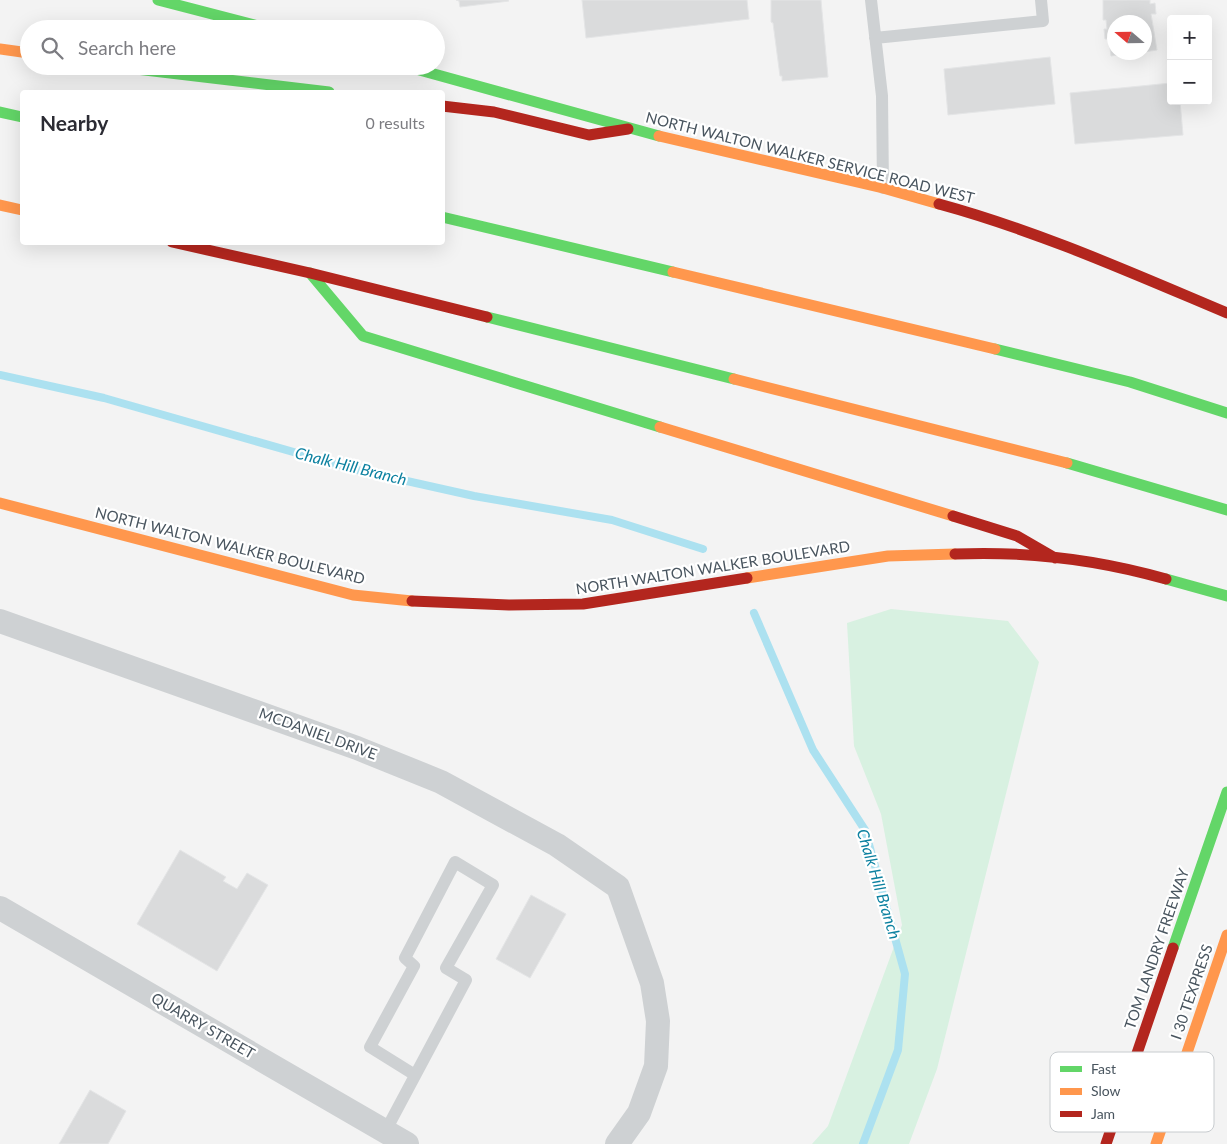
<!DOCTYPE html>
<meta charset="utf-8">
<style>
:root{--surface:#fff;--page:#f2f2f3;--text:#2b2b33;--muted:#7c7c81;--line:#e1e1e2}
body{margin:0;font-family:Lato,sans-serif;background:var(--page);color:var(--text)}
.controls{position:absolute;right:15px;top:15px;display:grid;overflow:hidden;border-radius:5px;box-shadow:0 5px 20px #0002}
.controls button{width:45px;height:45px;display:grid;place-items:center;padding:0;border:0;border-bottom:1px solid var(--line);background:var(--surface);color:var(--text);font:25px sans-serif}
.compass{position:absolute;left:1107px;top:15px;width:45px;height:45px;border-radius:50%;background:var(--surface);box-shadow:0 5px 20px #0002;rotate:290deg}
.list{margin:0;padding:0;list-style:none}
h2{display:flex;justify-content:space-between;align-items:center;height:65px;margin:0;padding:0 20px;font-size:21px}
h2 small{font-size:16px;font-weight:400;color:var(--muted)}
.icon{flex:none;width:28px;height:28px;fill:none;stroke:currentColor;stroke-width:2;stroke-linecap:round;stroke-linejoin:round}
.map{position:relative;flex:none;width:1227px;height:1144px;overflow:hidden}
.search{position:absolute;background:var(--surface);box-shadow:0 5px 20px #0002;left:20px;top:20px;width:425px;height:55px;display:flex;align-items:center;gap:12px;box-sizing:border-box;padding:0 18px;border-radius:28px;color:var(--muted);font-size:19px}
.panel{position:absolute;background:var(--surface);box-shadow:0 5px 20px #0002;left:20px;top:90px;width:425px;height:155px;border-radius:5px}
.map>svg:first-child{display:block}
</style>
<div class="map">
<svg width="1227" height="1144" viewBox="0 0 1227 1144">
<rect width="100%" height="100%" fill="#f3f3f3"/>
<!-- green -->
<path fill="#d8f1e1" d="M891,609l117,12 31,41 -102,407 -28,75h-97l16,-18 74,-201 -21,-111 -27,-68 -7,-123z"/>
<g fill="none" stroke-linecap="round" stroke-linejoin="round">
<!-- stream -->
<path stroke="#ace1f0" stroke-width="8" d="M0,375l104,23 249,71 121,27 138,24 91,29
M754,613l59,137 52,80 40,144 -7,76 -35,94"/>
</g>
<!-- building -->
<path fill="#dadbdc" stroke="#e4e5e6" d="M456,0h52l1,1 -49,6 -1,-6z
M582,0h165l2,19 -163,19z
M771,0h50l7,77 -46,4v-5h-2l-7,-53 -2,-1z
M1103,0h47v4l5,-1 1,11h-5l6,36 -13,2v-30h-30v30h24l-27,4 -2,-17h-4l-1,-10h3l-1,-9h-3z
M1050,57l5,47 -107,11 -4,-46z
M1171,83v18h9l3,34 -108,9 -5,-51z
M180,850l46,27 -3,4 14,8 10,-16 21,12 -51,86 -80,-47z
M531,895l35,19 -36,64 -34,-19z
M90,1090l36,21 -18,33h-49z"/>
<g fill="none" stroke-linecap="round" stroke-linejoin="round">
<!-- lane -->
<path stroke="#ced1d3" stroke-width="12" d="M871,0l11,96 1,92
M875,38l168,-17 -2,-21
M385,1132l81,-152 -20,-12 47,-83 -38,-23 -50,96 9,8 -44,81 45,28"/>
<!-- street -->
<path stroke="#ced1d3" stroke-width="24" d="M0,621l357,127 84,34 116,63 61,42 34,96 6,38 -2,45 -17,47 -22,31
M0,908l407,236"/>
<!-- fast -->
<path stroke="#63d668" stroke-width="11" d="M158,0l112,29
M111,66l218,26
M405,66l254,70
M0,112l22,5
M442,217l231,55
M310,273l53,63 297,91
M487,317l247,62
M995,349l135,33 97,31
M1067,463l160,47
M1166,579l61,17
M1173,948l54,-156"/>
<!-- slow -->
<path stroke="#ff974d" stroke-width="11" d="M0,49l29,4
M659,136l224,52 56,16
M0,205l22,5
M673,272l322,77
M734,379l333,84
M660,427l293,89
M0,503l353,92 59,6
M747,578l141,-22 67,-2
M1156,1144l71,-209"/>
<!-- jam -->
<path stroke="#b3261e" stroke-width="11" d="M442,106l52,6 95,23 39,-6
M939,204c99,27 193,69 288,109
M172,242l138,31 177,44
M953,516l64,20 38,22
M955,554c70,-3 144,6 211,25
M412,601l97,4 74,-1 164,-26
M1106,1144l67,-196"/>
</g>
<g text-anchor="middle" stroke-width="4.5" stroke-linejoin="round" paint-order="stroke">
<!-- street labels -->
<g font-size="15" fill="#49555f" stroke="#fff">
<text transform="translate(810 158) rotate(14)" y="5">NORTH WALTON WALKER SERVICE ROAD WEST</text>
<text transform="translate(230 546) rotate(14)" y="5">NORTH WALTON WALKER BOULEVARD</text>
<text transform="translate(713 568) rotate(-9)" y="5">NORTH WALTON WALKER BOULEVARD</text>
<text transform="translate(318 734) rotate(20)" y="5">MCDANIEL DRIVE</text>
<text transform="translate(1157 949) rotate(-71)" y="5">TOM LANDRY FREEWAY</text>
<text transform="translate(1192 992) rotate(-71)" y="5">I 30 TEXPRESS</text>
<text transform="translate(203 1026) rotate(30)" y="5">QUARRY STREET</text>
</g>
<!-- water labels -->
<g font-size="16" font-style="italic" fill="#0c81a0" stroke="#fff">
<text transform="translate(351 466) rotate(14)" y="6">Chalk Hill Branch</text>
<text transform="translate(879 884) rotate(73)" y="6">Chalk Hill Branch</text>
</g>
</g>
<!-- legend -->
<rect x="1050" y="1052" width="164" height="80" rx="8" fill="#fff" stroke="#c8cccf" stroke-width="1"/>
<rect x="1060" y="1066" width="22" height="6" fill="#63d668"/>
<rect x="1060" y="1088" width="22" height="7" fill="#ff974d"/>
<rect x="1060" y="1111" width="22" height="6" fill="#b3261e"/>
<g font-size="14" fill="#49555f">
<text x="1091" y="1074">Fast</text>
<text x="1091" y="1096">Slow</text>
<text x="1091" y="1119">Jam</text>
</g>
</svg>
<div class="controls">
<button>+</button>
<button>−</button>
</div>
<svg class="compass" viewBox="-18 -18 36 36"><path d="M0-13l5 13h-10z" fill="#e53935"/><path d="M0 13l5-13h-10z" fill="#7c7c81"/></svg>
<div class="search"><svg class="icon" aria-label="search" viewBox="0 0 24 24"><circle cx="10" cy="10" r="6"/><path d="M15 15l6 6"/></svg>Search here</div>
<section class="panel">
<h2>Nearby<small>0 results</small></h2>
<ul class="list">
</ul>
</section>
</div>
